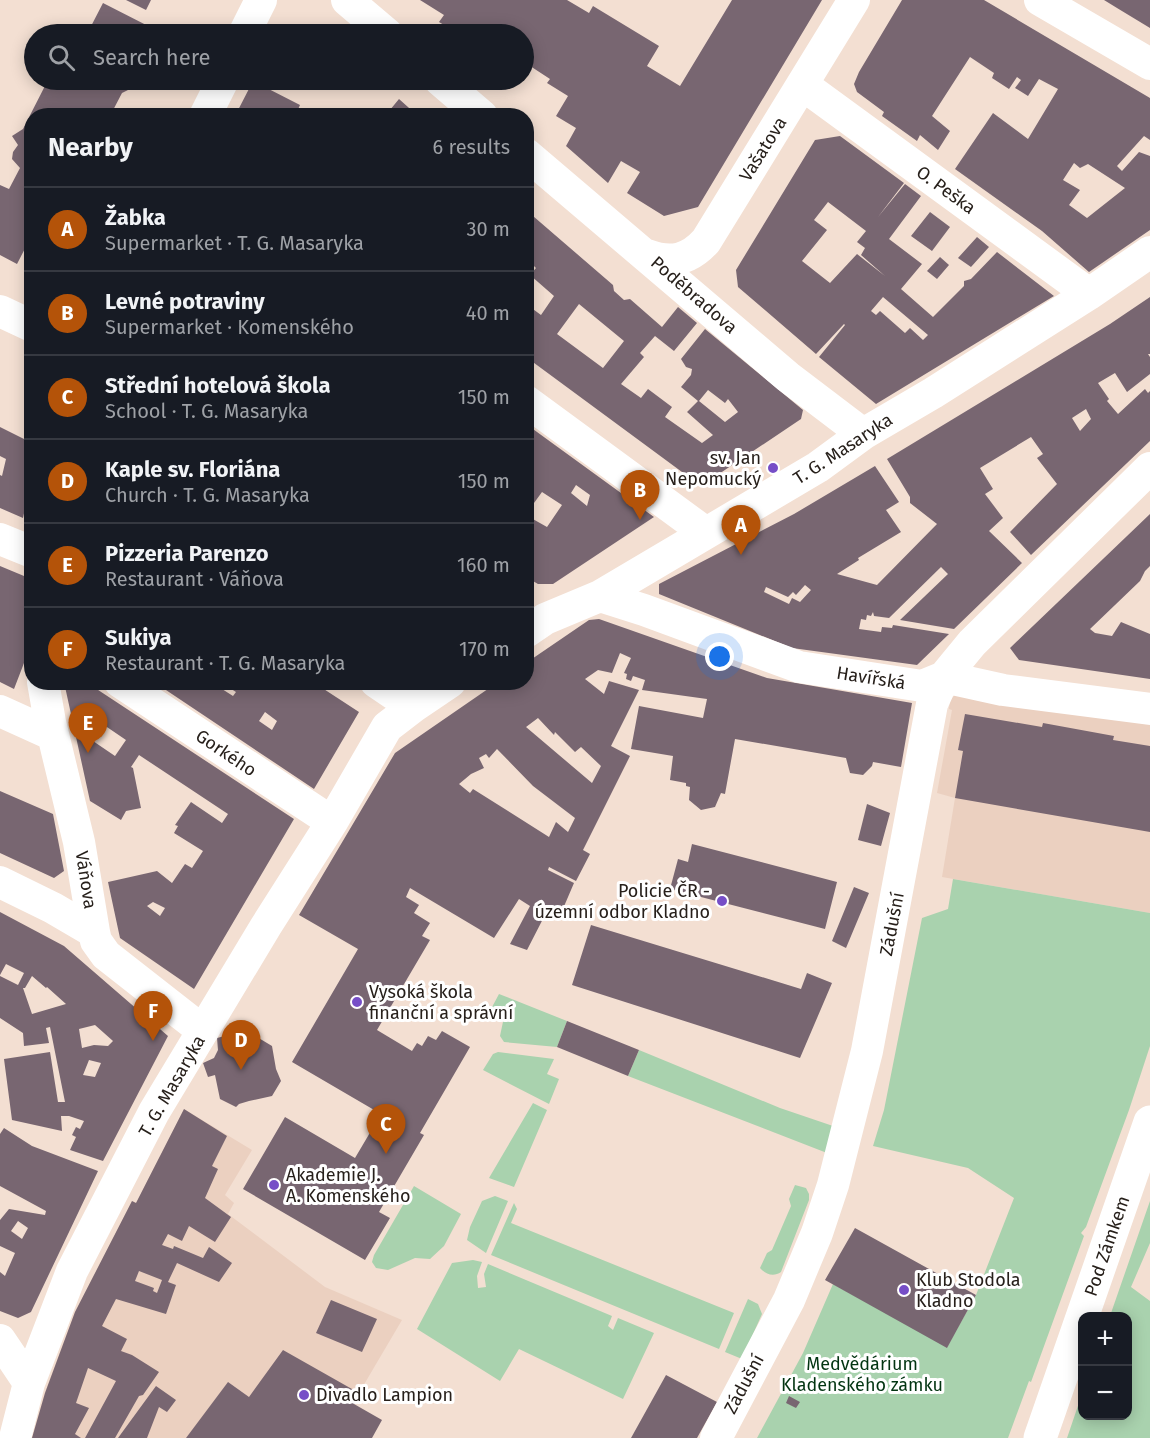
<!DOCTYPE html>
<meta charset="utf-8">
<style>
:root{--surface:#171b24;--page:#242831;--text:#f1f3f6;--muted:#9ea1a6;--line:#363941;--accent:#b45309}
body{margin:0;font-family:"Fira Sans",sans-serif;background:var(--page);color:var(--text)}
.controls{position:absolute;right:18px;bottom:18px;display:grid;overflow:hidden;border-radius:12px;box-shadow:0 3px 15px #0003}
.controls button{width:54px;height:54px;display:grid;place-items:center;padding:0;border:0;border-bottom:2px solid var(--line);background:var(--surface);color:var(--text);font:30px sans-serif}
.you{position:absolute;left:720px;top:657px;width:21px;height:21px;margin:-15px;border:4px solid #fff;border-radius:50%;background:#1a73e8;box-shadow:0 0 0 9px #1a73e833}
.badge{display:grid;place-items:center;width:39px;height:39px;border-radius:50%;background:var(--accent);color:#fff;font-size:20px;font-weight:700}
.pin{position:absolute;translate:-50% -50px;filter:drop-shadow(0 2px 3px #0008)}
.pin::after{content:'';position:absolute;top:32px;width:21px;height:18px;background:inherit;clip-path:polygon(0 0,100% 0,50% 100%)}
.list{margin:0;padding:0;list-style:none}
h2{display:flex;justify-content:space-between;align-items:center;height:78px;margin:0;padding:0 24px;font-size:26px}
h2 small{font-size:20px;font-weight:400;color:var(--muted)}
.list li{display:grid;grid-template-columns:39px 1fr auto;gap:18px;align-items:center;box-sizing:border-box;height:84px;padding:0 24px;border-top:2px solid var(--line)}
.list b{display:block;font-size:22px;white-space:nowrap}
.list p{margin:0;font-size:20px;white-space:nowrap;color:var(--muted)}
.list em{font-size:20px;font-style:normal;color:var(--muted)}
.icon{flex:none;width:33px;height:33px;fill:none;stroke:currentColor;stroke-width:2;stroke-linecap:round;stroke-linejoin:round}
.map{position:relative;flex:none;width:1150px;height:1438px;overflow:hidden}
.search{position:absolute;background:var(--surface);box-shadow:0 3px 15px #0003;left:24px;top:24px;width:510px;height:66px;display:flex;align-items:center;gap:15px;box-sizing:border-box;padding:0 21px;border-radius:33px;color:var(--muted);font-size:22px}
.panel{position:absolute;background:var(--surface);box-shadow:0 3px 15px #0003;left:24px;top:108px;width:510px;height:582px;border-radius:24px}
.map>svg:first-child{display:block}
</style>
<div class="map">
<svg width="1150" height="1438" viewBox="0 0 1150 1438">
<rect width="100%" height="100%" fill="#f3dfd2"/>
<!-- built -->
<path fill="#ebd0c0" d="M955,695l195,24v194l-208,-36 13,-79 -18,-5 15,-83 -3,-1 1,-9z
M184,1109l68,41 -27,45 9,8 -6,11 97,73 77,33 -43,73 -5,11 2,1 -18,33h-306l13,-46 30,-80 57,-111 4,2z"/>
<!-- green -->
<path fill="#a9d2ae" d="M953,879l197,34v133l-21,64 -43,117 -5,6 3,3 -53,146 -2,-1 -21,57h-251l46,-85 30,-69 114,63 29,-52 38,-97 -46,-30 -95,-22 11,-36 38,-192 26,-9z
M499,994l68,27 -10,26 -53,-5 -4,-6 4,-19 -13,-8z
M639,1050l141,58 53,18 -6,27 -199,-77z
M498,1052l56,7 -7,15 12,5 -10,25 -66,-34 10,-16z
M533,1103l14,7 -33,77 -25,-9z
M795,1185l11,3 3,6v6l-28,72c-7,5 -15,3 -21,-4l7,-15 5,-3 19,-44 -2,-7z
M414,1186l47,28 -17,32 -14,13 -15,-1 -27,12 -12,-2 -4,-6 2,-7z
M495,1196l13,5 -22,52 -19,-13 3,-13 12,-26z
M1150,1201v42l-19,44 19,14v137h-83l15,-44v22h46v-100h-18z
M514,1203l3,6 -6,14 223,90 -15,36 -228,-94z
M473,1260l9,2 -5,14 1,12 8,-1 -2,-13 4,-10 124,52 -4,10 5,4 5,-12 36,15 -31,66 -104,-50 -19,32 -83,-52 35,-66z
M748,1299l10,5 4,10 -20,45 -17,-7z"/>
<!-- building -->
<path fill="#786671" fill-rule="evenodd" d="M126,0h25l-5,10z
M420,0h147l22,13 4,-7 66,40 -12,20 33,20 52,-86h90l-124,207 -34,9 -37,-23 13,-21 -19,-11 -13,22 -42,-37 10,-18 -20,-12 12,-20 -21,-13 3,-4 -26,-17v-28h-47l-14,-8 -4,8 -20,-12 5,-7z
M902,0h82l166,98v42l-6,-4 -27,30 5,5 17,-19 11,4v74l-61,42 -47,-41 -87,-62 38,-56 35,26 30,-50 -19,-10 -11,17 -13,-8 6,-8 -4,-3 -8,12 -17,-11 2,-5 -24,-16 -38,59 18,15 -12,19 -18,-15 -3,6 -35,-25 2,-4 -27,-20 -3,-8 5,-12zM1074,163l6,5 8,-4 37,24 -38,30 -18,-13 11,-15 -17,-10z
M1104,0h46v28l-33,-20z
M103,3l51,26 -3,5h-64z
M74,28l12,6h-15z
M48,80h85l-5,10 -6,3 -12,23h-78v119l-15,29 -17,-9v-70l9,4 11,-21 -8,-9 1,-7 5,-7 -6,-9 11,-7z
M253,81l47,24 -5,11h-60z
M399,99l19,17h-33z
M840,136l64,47 -26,34 27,-33 16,12 -32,43 33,25 -21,25 32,28 31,-31v-5l7,-2 26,-27 57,44 -178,108 -57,-47 26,-32 -1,-1 -28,30 -78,-67 -2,-17 79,-130zM828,202l38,29 -9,11 8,6 -4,7 24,21 -28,-22 -27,29 -28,-22 25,-31 -13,-10zM883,297l45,38 -5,5 -13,-12 -5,5 -25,-22 -4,4 -5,-4z
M526,210l87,75 1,6 10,9 6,-1 32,28 16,-20 19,16 -23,28 -19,-15 -15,17 4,4 -23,27 20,14 7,-9 24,18 -7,10 37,26 11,-8 -26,-23 11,-11 -17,-14 10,-12 1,-6 -6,-2 -5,-8 24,-30 98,81 -2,9 -100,67 -175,-129v-53l15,11 13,-19 -24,-21 6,-7 -6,-6 -4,5zM579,304l45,37 -21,27 -46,-34zM708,390l17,13 3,-4 10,13 -13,10 -26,-21z
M930,212l20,15 -18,24 -21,-15z
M977,237l12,10 -18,20 -13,-9z
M940,257l9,8 -12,14 -10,-8z
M1150,297v57h-2l2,3v17l-23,18 -12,-19 -17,10 11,16 -2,2 11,13 27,-25 3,4 2,-2v50l-119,114 -21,-23 47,-48 -20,-26 6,-4 -12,-17 -51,31 13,21 -8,5 18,24 -14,13 33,32 -68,66 -54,-9 48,-46 -7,-7 -52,51 -15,-2 -1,-4 -2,4 -4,-1 -1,5 -5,-1 -2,10 22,3 1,-5 10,1 1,-3 56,9 -32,31 -125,-17 -133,-54v-10l135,-70 81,-48 24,36 -13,8 15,22 -43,26 1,2 -22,14 40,11 60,-61 -27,-21v-6l-23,-38 223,-135zM1086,409l5,10 -11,12 -8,-13zM805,585l6,5 -11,12 -8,-4 -3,6 -25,-12 2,-5 22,10 5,-5 3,3z
M526,424l128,93 -101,67h-15l-12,-7v-52l5,-7 16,9 15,-22 -20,-13 -16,22zM576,485l14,10 -3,11 -16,-13z
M0,427l32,16v33l-9,42 -23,-10v-33l2,1 4,-17 -6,-3z
M1150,514v52l-5,5 -5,10 -50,48 5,4 17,3 9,-14 29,12v45l-131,-19 -9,-12z
M0,566l24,10v87l-10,26 -14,-7z
M599,619l168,59 145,25 -11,64 -28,-5 -1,4 -9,9 -13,-2 -4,-15 -111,-19 -10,55 -4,-1 -6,14 -14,3 -12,-10 1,-13 -4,-1v-3l-16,-3 3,-24 -42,-7 8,-43 64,12 4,-19 -65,-9 3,-10 -12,-4 -2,5 -5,-2 1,-5 -3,-1 7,-15 -11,-5 -8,20 -14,-3 -13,9 19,15 5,-13 30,9 -28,56 19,10 -47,94 7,4 -14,27 -27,-14 -1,3 26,13 -15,35 -13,-5 -19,37 -17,-6 20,-38 -11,-7 -25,39 -84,-50 -4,9 13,8 -5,8 16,10 -8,13 8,4 -53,90 35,21 5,-8 5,3 6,-10 8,4 6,-9 28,16 -50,86 4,2 -45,77 11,6 -25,42 -122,-71 42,-72 70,41 26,-44 -89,-52 66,-113 -59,-34 96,-162 103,-71h28v-19l63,-43zM538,718l16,17 1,-3 20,20 6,-5 20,19 -9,17 -66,-56zM497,749l36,37 42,32 -7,14 -12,-10 -7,15 -76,-48 -3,4 -11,-9 12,-10 13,-6 -5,-10 7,-4 3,4z
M64,682h22l208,137 -100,170 -74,-51 -12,-56 49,-11 15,12 13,-19 7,4 11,-17 -29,-18 4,-7 -3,-1 16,-23 31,21 6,-9 -89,-59 -8,12 2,1 8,40 -15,3 -5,9 -31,-19zM101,723l25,17 -11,16 -25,-17zM153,902l12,6 -5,8 -13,-10z
M154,682h159l46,30 -45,77zM225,685l11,7 -3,4 -11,-7zM265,712l12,9 -5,9 -13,-9z
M965,714l77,13 1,-4 71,13 -1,4 37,6v86l-195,-34 8,-47 -5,-1z
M0,791l53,23 11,57 -10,7 -54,-25z
M867,804l23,9 -9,33 -23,-6z
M692,844l145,38 -12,47 -155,-40 8,-30 10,3z
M854,887l15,6 -23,55 -14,-7z
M0,912l64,34 104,90 -65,125 -33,-11 6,-13 -4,-2 4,-8 4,2 4,-8 -15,-5h-8l1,15 -50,-11 -8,-61 46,-7 8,50h7l-15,-75 -4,1 3,15 -25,3 -1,-13 -23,-15v-42l18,9 6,-12 -18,-9 -6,11zM32,976l14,12 1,-1 19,17 -34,10 -9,-26h2zM95,1025l18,16 -5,5 -14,-1 -12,3 -3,-19zM89,1060l12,3 -6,14 -12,-2z
M591,925l210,64 6,-16 25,10 -32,75 -228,-73z
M567,1021l72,29 -11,26 -71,-29z
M233,1034l1,6 23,-3 15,9 4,23 5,12 -9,15 -23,5 -10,3 -3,3 -16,-8 -5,-24 -7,2 -5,-14 11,-5 4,-8 -1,-12z
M184,1109l43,27 -15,30 6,3 -13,29 26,19 -16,25 -26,-16 -7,15 -14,-7 -6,11 11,4 1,-3 29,12 6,-11 23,16 -13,19 -42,-19 -9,19 8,3 -10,29 -50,-15 -14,27 25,13 -6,12 11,4 27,17 -16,23 -4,1 -24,42h-30l31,-57 -28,-13 -12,35 13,5 -14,26 6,4h-49l13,-45 30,-81 57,-111 4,2zM139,1271l23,9 -5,13 -4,-2 1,-3 -19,-7z
M4,1128l28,18 66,25 -67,141 -13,6 -18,-7v-39l5,4 10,-23 -15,-7v-26l9,-11 36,6 1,-4 -46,-25v-52zM18,1221l10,7 -6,11 -11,-8z
M855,1228l121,67 -29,53 -122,-68z
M331,1300l46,19 -15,33 -46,-19z
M283,1350l76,43 -5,11 28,16 -10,18h-186l42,-56 21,15z
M666,1375l51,27 -20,36h-66z
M156,1386l20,14 -9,12 -8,-5 -12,31h-29z
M789,1396l11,6 -4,6 -10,-5z"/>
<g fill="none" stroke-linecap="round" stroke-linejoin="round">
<!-- street -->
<path stroke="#fff" stroke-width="32" d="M347,0l40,34
M1040,0l110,64
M244,34l17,-34
M440,80l42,36
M803,85l286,209
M205,116l18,-36
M526,154l262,223 75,57
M647,255c24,9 42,5 59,-14l148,-241
M0,311l32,15
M526,401l180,132
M0,539l32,13
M600,596l44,14 155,57 123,19 22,-9 59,13 147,19
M526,632l19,-13 55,-23 218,-129 45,-33 70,-41 156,-99 61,-42
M43,682l7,40 29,120 15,90 2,9 10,14 97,76
M120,682l212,140
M376,682l37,25
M0,711l53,24
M0,882l53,26 41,24
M0,1340l29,43
M15,1438l14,-55 43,-112 82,-159 112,-186 66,-104 55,-95 26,-20 37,-25
M716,1438l73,-138 28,-67 16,-48 34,-134 65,-347 12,-27 28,-34 178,-175"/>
<!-- secondary -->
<path stroke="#fff" stroke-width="33" d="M1040,1438l110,-316"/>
</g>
<!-- markers -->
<g fill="#764ec7" stroke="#fff" stroke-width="2">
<circle cx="773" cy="468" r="6"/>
<circle cx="722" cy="901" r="6"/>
<circle cx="357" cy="1002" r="6"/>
<circle cx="274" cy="1185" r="6"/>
<circle cx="904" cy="1290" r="6"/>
<circle cx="304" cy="1395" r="6"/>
</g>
<g text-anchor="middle" stroke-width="6" stroke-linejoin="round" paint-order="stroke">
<!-- street labels -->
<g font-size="18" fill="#27201b" stroke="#fff">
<text transform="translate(763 149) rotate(-58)" y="6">Vašatova</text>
<text transform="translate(946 190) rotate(36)" y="6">O. Peška</text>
<text transform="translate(694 295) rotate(41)" y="6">Poděbradova</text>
<text transform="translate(843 449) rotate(-33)" y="6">T. G. Masaryka</text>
<text transform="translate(871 678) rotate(9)" y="6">Havířská</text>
<text transform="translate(226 753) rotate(34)" y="6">Gorkého</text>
<text transform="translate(86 880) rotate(81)" y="6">Váňova</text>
<text transform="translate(892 924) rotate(-79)" y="6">Zádušní</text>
<text transform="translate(172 1086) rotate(-60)" y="6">T. G. Masaryka</text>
<text transform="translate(1107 1246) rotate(-71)" y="6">Pod Zámkem</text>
<text transform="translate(744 1384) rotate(-62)" y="6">Zádušní</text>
</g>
<!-- poi labels -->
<g font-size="18" fill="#27201b" stroke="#fff" text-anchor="start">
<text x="761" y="464" text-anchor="end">sv. Jan<tspan x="761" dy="21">Nepomucký</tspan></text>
<text x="710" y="897" text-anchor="end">Policie ČR -<tspan x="710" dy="21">územní odbor Kladno</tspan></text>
<text x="369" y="998">Vysoká škola<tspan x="369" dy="21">finanční a správní</tspan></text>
<text x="286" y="1181">Akademie J.<tspan x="286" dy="21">A. Komenského</tspan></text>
<text x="916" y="1286">Klub Stodola<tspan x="916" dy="21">Kladno</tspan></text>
<text x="316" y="1401">Divadlo Lampion</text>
</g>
<!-- park labels -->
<g font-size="18" fill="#023411" stroke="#fff">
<text x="862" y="1370">Medvědárium<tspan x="862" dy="21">Kladenského zámku</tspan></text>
</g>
</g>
</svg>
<div class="controls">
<button>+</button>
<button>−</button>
</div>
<div class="you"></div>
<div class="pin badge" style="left:741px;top:555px">A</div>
<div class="pin badge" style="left:640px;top:520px">B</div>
<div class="pin badge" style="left:386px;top:1154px">C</div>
<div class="pin badge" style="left:241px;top:1070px">D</div>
<div class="pin badge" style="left:88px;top:753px">E</div>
<div class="pin badge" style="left:153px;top:1041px">F</div>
<div class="search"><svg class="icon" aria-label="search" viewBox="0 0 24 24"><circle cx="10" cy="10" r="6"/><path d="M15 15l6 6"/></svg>Search here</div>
<section class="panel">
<h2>Nearby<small>6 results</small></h2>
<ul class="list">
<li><span class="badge">A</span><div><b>Žabka</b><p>Supermarket · T. G. Masaryka</p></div><em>30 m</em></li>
<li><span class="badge">B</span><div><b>Levné potraviny</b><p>Supermarket · Komenského</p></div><em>40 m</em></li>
<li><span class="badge">C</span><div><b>Střední hotelová škola</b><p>School · T. G. Masaryka</p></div><em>150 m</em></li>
<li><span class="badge">D</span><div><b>Kaple sv. Floriána</b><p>Church · T. G. Masaryka</p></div><em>150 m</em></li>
<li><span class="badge">E</span><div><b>Pizzeria Parenzo</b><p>Restaurant · Váňova</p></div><em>160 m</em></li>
<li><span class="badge">F</span><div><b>Sukiya</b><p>Restaurant · T. G. Masaryka</p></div><em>170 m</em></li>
</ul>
</section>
</div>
